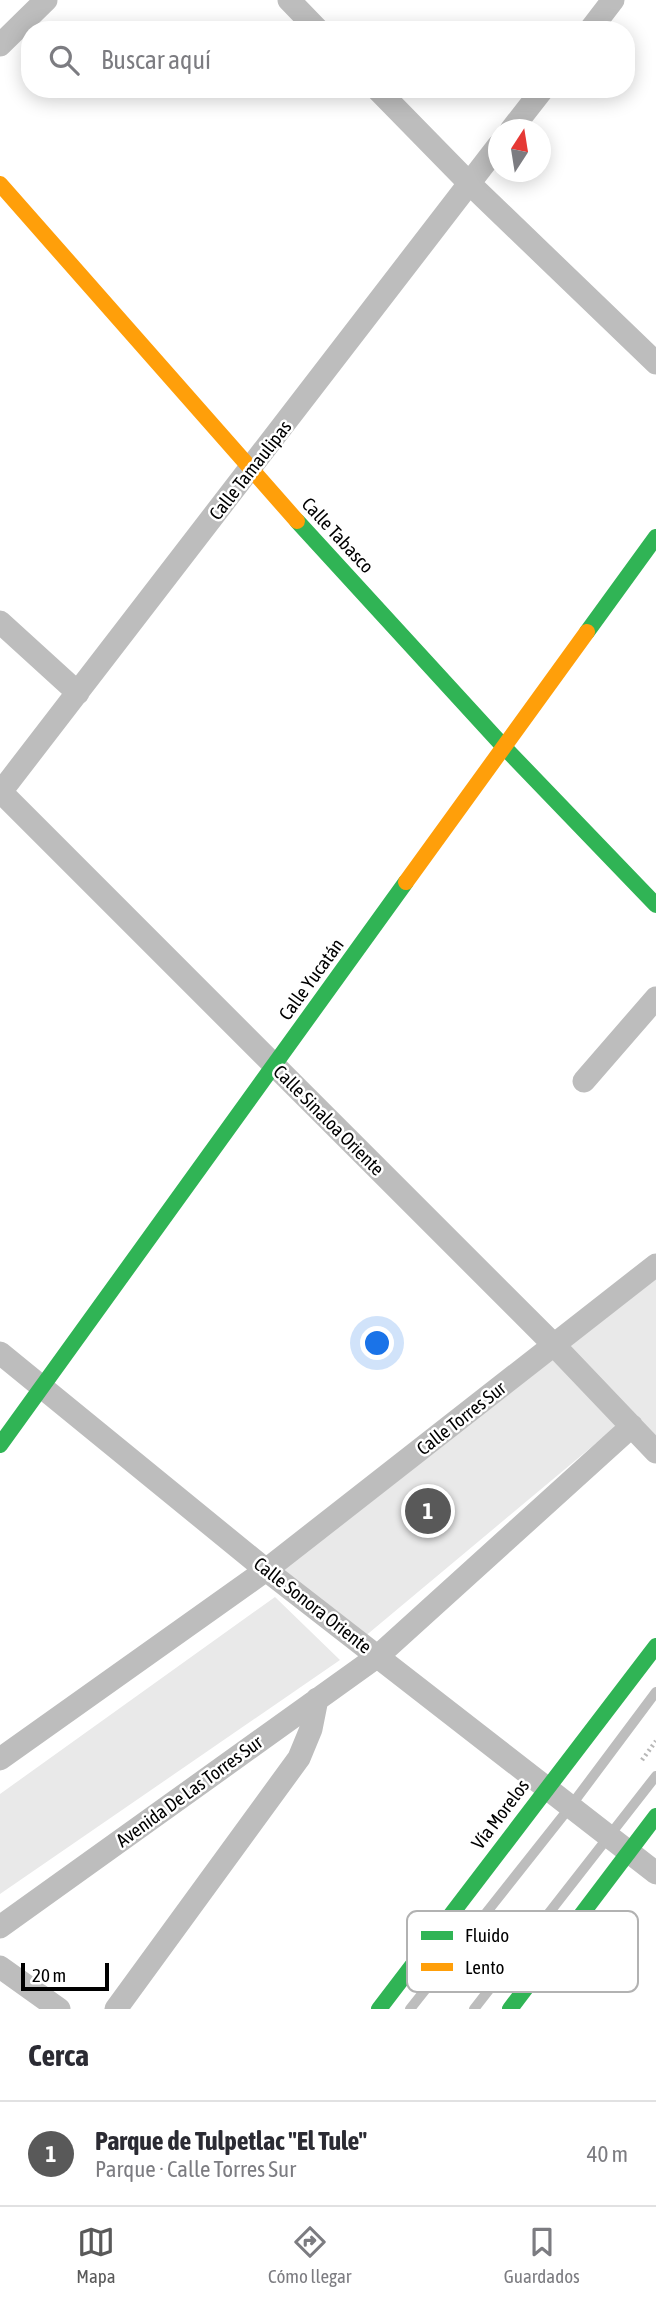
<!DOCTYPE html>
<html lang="es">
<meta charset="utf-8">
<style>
:root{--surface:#fff;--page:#f7f7f7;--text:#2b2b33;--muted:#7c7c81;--line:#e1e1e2;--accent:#595959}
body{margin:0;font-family:"Asap Condensed",sans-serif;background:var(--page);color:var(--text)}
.compass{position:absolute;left:488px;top:119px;width:63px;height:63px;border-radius:50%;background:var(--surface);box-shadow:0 4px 18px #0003;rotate:12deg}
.scale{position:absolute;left:21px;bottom:18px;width:88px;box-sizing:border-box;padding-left:7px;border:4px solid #000;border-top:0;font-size:19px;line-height:24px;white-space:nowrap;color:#000;-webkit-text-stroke:5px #fff;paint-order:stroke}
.you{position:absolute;left:378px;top:1344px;width:24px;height:24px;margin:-18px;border:5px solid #fff;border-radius:50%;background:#1a73e8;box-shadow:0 0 0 10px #1a73e833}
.badge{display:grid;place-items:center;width:46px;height:46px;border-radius:50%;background:var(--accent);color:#fff;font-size:23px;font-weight:700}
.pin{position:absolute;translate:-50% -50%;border:4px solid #fff;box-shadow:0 2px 7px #0006}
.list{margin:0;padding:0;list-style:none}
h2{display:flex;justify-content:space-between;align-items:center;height:91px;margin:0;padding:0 28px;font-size:30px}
h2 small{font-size:23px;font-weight:400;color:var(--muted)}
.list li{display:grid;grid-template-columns:46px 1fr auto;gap:21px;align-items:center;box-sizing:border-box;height:105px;padding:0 28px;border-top:2px solid var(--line)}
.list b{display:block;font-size:26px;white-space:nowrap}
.list p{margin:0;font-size:23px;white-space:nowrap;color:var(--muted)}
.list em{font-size:23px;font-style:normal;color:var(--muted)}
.icon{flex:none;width:38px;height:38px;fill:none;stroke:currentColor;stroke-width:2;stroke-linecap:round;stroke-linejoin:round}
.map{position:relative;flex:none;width:656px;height:2009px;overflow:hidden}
.search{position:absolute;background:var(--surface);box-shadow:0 4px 18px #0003;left:21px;right:21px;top:21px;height:77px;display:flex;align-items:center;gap:18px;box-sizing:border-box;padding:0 24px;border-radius:28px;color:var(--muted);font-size:26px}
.sheet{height:196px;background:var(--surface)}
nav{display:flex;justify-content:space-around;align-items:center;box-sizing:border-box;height:98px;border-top:2px solid var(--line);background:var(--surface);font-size:19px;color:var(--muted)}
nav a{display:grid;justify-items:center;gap:4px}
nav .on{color:var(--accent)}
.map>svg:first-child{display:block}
</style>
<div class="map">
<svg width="656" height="2009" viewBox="0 0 656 2009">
<rect width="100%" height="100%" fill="#fff"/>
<!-- green -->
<path fill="#e9e9e9" d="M656,1260v192l-31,-33 -274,229 -85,-78z
M275,1597l65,63 -340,234v-100z"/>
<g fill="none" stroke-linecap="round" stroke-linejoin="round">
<!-- path -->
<path stroke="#b8b8b8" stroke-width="4.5" stroke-dasharray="2 3.5" stroke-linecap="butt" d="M642,1760l14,-19"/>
<!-- lane -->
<path stroke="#bdbdbd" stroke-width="10" d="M410,2009l160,-202 86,-115
M474,2009l182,-233"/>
<!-- street -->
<path stroke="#bdbdbd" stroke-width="23" d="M289,0l29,30
M590,30l23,-30
M0,45l46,-45
M377,89l92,94 187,180
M511,130l32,-41
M0,622l78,71
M0,791l554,554 102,107
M0,793l498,-647
M584,1081l72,-83
M0,1353l266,217 390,303
M0,1759l266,-189 390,-305
M0,1927l378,-271 254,-230
M0,1967l59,42
M116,2009l183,-251 12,-29 6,-30"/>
<!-- fast -->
<path stroke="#30b455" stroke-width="16" d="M297,521l207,226 152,158
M587,632l69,-95
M0,1445l406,-563
M379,2009l277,-363
M510,2009l146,-193"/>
<!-- slow -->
<path stroke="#ff9f0a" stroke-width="16" d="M0,184l297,337
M406,882l181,-250"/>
</g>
<g text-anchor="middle" stroke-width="5" stroke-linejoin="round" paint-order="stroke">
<!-- street labels -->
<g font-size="19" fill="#000" stroke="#fff">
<text transform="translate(250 470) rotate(-52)" y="7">Calle Tamaulipas</text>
<text transform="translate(338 535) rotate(47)" y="7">Calle Tabasco</text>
<text transform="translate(311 979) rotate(-54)" y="7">Calle Yucatán</text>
<text transform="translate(329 1120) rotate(45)" y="7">Calle Sinaloa Oriente</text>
<text transform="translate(461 1418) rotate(-38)" y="7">Calle Torres Sur</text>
<text transform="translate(313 1605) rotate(38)" y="7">Calle Sonora Oriente</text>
<text transform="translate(189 1791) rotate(-36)" y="7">Avenida De Las Torres Sur</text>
<text transform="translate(500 1814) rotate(-53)" y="7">Vía Morelos</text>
</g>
</g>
<!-- legend -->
<rect x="407" y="1911" width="231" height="81" rx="10" fill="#fff" stroke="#b2b2b2" stroke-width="2"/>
<rect x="421" y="1931" width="32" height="9" fill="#30b455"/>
<rect x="421" y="1963" width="32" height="8" fill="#ff9f0a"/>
<g font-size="19" fill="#000">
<text x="465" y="1942">Fluido</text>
<text x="465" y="1974">Lento</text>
</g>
</svg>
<svg class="compass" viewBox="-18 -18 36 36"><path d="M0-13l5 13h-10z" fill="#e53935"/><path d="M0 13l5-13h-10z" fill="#7c7c81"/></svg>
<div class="scale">20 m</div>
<div class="you"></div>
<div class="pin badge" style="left:428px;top:1511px">1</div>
<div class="search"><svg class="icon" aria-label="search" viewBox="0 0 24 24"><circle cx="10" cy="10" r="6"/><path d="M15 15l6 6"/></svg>Buscar aquí</div>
</div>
<section class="sheet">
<h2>Cerca<small></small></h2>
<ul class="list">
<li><span class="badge">1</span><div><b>Parque de Tulpetlac &quot;El Tule&quot;</b><p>Parque · Calle Torres Sur</p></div><em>40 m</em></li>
</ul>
</section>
<nav>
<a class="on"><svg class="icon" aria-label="map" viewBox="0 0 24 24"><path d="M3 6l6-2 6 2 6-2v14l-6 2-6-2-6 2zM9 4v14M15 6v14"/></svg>Mapa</a>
<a><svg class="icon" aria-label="directions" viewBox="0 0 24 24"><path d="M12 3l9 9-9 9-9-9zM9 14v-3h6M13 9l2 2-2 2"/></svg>Cómo llegar</a>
<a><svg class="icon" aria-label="saved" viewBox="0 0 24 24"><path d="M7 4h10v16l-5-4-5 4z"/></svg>Guardados</a>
</nav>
